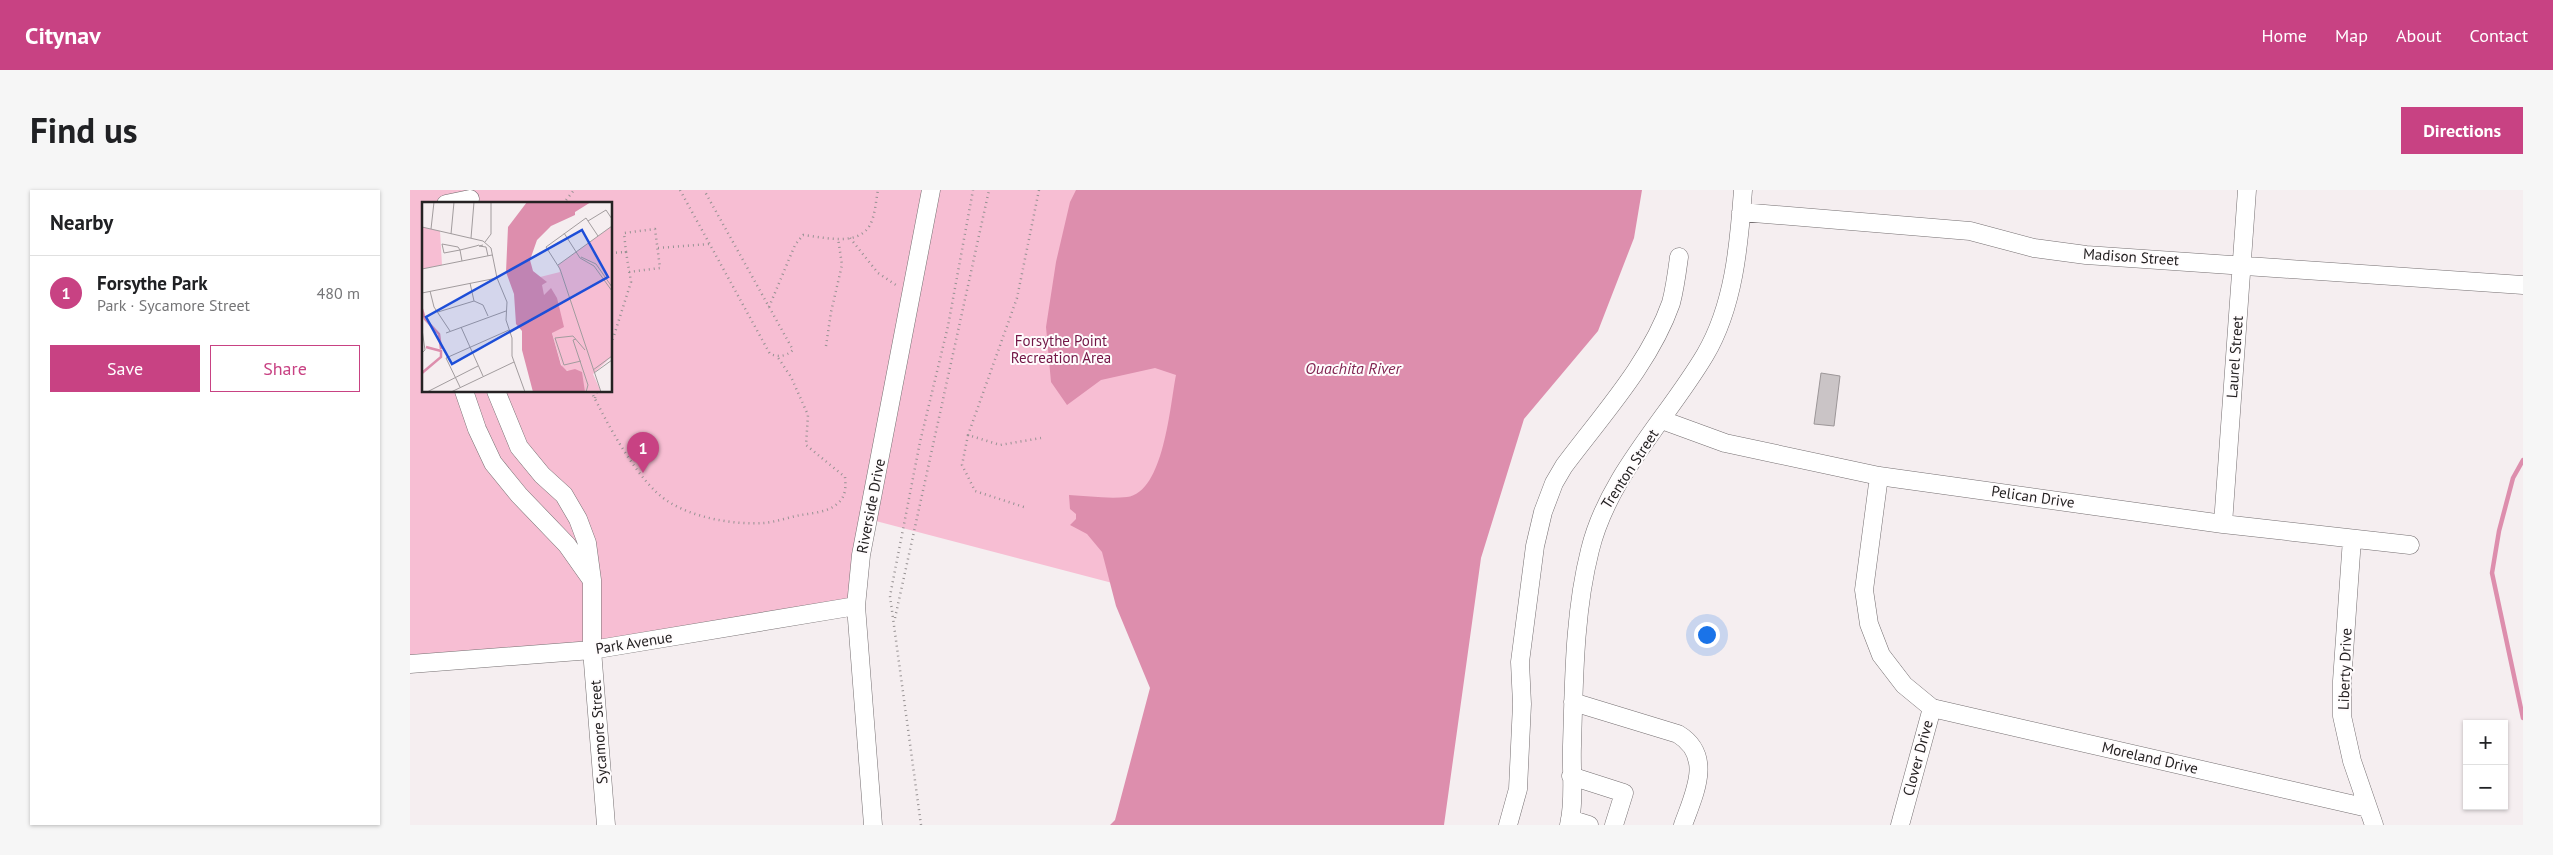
<!DOCTYPE html>
<meta charset="utf-8">
<style>
:root{--surface:#fff;--page:#f6f6f6;--text:#202124;--muted:#757577;--line:#e0e0e0;--accent:#c84283}
body{margin:0;font-family:"PT Sans",sans-serif;background:var(--page);color:var(--text)}
.controls{position:absolute;right:15px;bottom:15px;display:grid;overflow:hidden;border-radius:0px;box-shadow:0 1px 4px #0004}
.controls button{width:45px;height:45px;display:grid;place-items:center;padding:0;border:0;border-bottom:1px solid var(--line);background:var(--surface);color:var(--text);font:25px sans-serif}
.you{position:absolute;left:1296px;top:444px;width:18px;height:18px;margin:-12px;border:4px solid #fff;border-radius:50%;background:#1a73e8;box-shadow:0 0 0 8px #1a73e833}
.badge{display:grid;place-items:center;width:32px;height:32px;border-radius:50%;background:var(--accent);color:#fff;font-size:16px;font-weight:700}
.pin{position:absolute;translate:-50% -41px;filter:drop-shadow(0 1px 2px #0008)}
.pin::after{content:'';position:absolute;top:26px;width:18px;height:15px;background:inherit;clip-path:polygon(0 0,100% 0,50% 100%)}
.list{margin:0;padding:0;list-style:none}
h2{display:flex;justify-content:space-between;align-items:center;height:65px;margin:0;padding:0 20px;font-size:21px}
h2 small{font-size:16px;font-weight:400;color:var(--muted)}
.list li{display:grid;grid-template-columns:32px 1fr auto;gap:15px;align-items:center;box-sizing:border-box;height:75px;padding:0 20px;border-top:1px solid var(--line)}
.list b{display:block;font-size:19px;white-space:nowrap}
.list p{margin:0;font-size:16px;white-space:nowrap;color:var(--muted)}
.list em{font-size:16px;font-style:normal;color:var(--muted)}
.actions{display:flex;gap:10px;padding:15px 20px}
.actions a{flex:1;padding:11px 0;border:1px solid var(--accent);border-radius:0px;text-align:center;font-size:18px;color:var(--accent)}
.actions .main{background:var(--accent);color:#fff}
.map{position:relative;flex:none;width:2113px;height:635px;overflow:hidden;border-radius:0px}
header{display:flex;align-items:center;gap:30px;box-sizing:border-box;height:70px;padding:0 25px;background:var(--accent);color:#fff}
header strong{font-size:24px}
nav{display:flex;gap:28px;margin-inline-start:auto;font-size:18px}
.intro{display:flex;align-items:center;justify-content:space-between;box-sizing:border-box;height:120px;padding:0 30px}
h1{margin:0;font-size:35px}
.button{padding:12px 22px;border-radius:0px;background:var(--accent);color:#fff;font-size:18px;font-weight:700}
main{display:flex;gap:30px;padding:0 30px}
aside{flex:1;background:var(--surface);border-radius:0px;box-shadow:0 1px 4px #0004}
.map>svg:first-child{display:block}
</style>
<header>
<strong>Citynav</strong>
<nav><a>Home</a><a>Map</a><a>About</a><a>Contact</a></nav>
</header>
<div class="intro"><h1>Find us</h1><a class="button">Directions</a></div>
<main>
<aside>
<h2>Nearby<small></small></h2>
<ul class="list">
<li><span class="badge">1</span><div><b>Forsythe Park</b><p>Park · Sycamore Street</p></div><em>480 m</em></li>
</ul>
<div class="actions"><a class="main">Save</a><a>Share</a></div>
</aside>
<div class="map">
<svg width="2113" height="635" viewBox="0 0 2113 635">
<rect width="100%" height="100%" fill="#f5eef0"/>
<!-- green -->
<path fill="#f7bed3" fill-rule="evenodd" d="M0,0h852l-100,406 -290,-76 -16,86 -446,60zM14,14h187v187h-187z"/>
<!-- water -->
<path fill="#dd8ead" d="M666,0h566l-8,48 -36,93 -74,88 -43,139 -37,267h-334l5,-5 35,-132 -34,-82 -14,-54 -15,-18 -17,-9 6,-6v-5l-6,-5 -1,-14c18,1 39,4 58,2 37,-4 43,-92 49,-122l-21,-7 -54,12 -34,25 -16,-23 -5,-55 10,-65 14,-60z"/>
<g fill="none" stroke-linecap="round" stroke-linejoin="round">
<!-- stream -->
<path stroke="#dd8ead" stroke-width="4.5" d="M2113,270l-10,18 -14,53 -7,42 31,145"/>
</g>
<!-- building -->
<path fill="#cac4c6" stroke="#9c9698" d="M1411,183l19,3 -6,50 -20,-2z"/>
<g fill="none" stroke-linecap="round" stroke-linejoin="round">
<defs>
<path id="minor" d="M36,14l24,-5
M1331,22l229,19 64,17 52,7 437,30
M54,201l13,38 16,34 26,32 48,50 24,34
M86,201l23,56 23,28 22,20 14,24 9,24 5,37v70l14,175
M1252,230l63,23 154,33 344,48 187,21
M1469,286l-15,114 5,34 12,31 23,30 28,23 -32,117
M1813,334l24,-334
M1942,349l-10,142v35l10,45 22,64
M0,474l182,-14 264,-44
M1163,512l105,32c36,22 16,60 5,91
M1522,518l436,100
M1161,586l53,17 -10,32
M1160,629l19,6
M463,635l-17,-219 5,-51 70,-365
M1098,635l10,-36 4,-85 -2,-42 15,-116 8,-34 11,-29 10,-17c38,-51 86,-103 107,-163 4,-15 6,-31 8,-46
M1159,635c6,-24 2,-54 3,-79 2,-65 2,-133 18,-196 18,-74 77,-131 115,-195 29,-49 34,-110 38,-165"/>
</defs>
<!-- minor casing -->
<use href="#minor" stroke="#756f71" stroke-width="19"/>
<!-- path -->
<path stroke="#979293" stroke-width="2.5" stroke-dasharray="1 4" stroke-linecap="butt" d="M270,0l90,164c9,3 15,3 23,-4l-89,-160
M629,0l-22,108 -49,137 32,10 41,-7
M153,14l11,-14
M440,48l28,35 18,12
M248,58l51,-4
M216,62l-2,-19 31,-4 5,39 -31,4
M201,63l15,-1 5,30 -20,63
M359,117l26,-62 8,-10c20,2 55,12 67,-10 5,-9 6,-25 8,-35
M416,156l5,-34 11,-47 -4,-27
M181,201c16,32 47,92 78,111 25,16 66,23 95,21 12,-1 25,-6 37,-8 12,-2 27,-3 36,-11 9,-7 9,-17 8,-27l-39,-32 2,-30 -17,-38 -14,-21
M185,208l2,-7
M558,245l-6,30 13,26 52,17
M485,428l94,-428
M511,635l-31,-229 30,-154 28,-116 25,-136"/>
<!-- minor -->
<use href="#minor" stroke="#fff" stroke-width="18"/>
</g>
<g text-anchor="middle" stroke-width="4" stroke-linejoin="round" paint-order="stroke">
<!-- street labels -->
<g font-size="15" fill="#252223" stroke="#fffcfd">
<text transform="translate(1721 67) rotate(4)" y="5">Madison Street</text>
<text transform="translate(1825 167) rotate(-86)" y="5">Laurel Street</text>
<text transform="translate(1220 279) rotate(-57)" y="5">Trenton Street</text>
<text transform="translate(1623 307) rotate(8)" y="5">Pelican Drive</text>
<text transform="translate(461 316) rotate(-79)" y="5">Riverside Drive</text>
<text transform="translate(224 453) rotate(-9)" y="5">Park Avenue</text>
<text transform="translate(1935 479) rotate(-88)" y="5">Liberty Drive</text>
<text transform="translate(189 542) rotate(-94)" y="5">Sycamore Street</text>
<text transform="translate(1508 568) rotate(-75)" y="5">Clover Drive</text>
<text transform="translate(1740 568) rotate(13)" y="5">Moreland Drive</text>
</g>
<!-- park labels -->
<g font-size="15" fill="#721646" stroke="#fffcfd">
<text x="651" y="156">Forsythe Point<tspan x="651" dy="17">Recreation Area</tspan></text>
</g>
<!-- water labels -->
<g font-size="16" font-style="italic" fill="#832753" stroke="#fffcfd">
<text x="943" y="184">Ouachita River</text>
</g>
</g>
<!-- overview -->
<g transform="translate(12 12)">
<rect width="190" height="190" fill="#f5eef0"/>
<path d="M190,24v130l-19,18 8,18h-17l-3,-19 -18,-3 -27,-92 24,-6 -2,-7zM0,25l18,4 2,34 -20,4z" fill="#f7bed3"/>
<path d="M105,0h64l-16,10v3l-24,11 -14,14 -7,20 3,11 14,11 -5,3 2,10 7,-7 6,10 7,29 -12,6 9,32 6,6 8,-2 7,3 3,20h-52l-11,-42v-19l-6,-7 -2,-30 -8,-22 2,-45z" fill="#dd8ead"/>
<path fill="none" stroke="#dd8ead" stroke-width="2.5" d="M0,107l3,10 14,15 2,15M0,171l19,-16v-6l-15,-4"/>
<path fill="none" stroke="#a29c9e" stroke-width="1" d="M166,19l10,15M0,25l61,14 8,7 6,30 10,24 -1,18 6,18v18l13,36M9,27l3,-27M142,31l16,25 14,8 18,25M29,32l3,-32M49,36l3,-36M63,40l6,-8v-32M61,43l-4,1 7,1 2,9M159,55l15,7 16,23M40,59l-2,-11 -2,-3 -16,-3 2,9 16,-3 16,-4 3,-1M136,63l54,-39M0,67l70,-14M48,81l4,18 9,4 5,11M8,89l4,16 16,24M0,91l75,-15M16,110l36,-11M39,125l22,49M0,127l3,21 -3,3M24,131l60,-22M154,137l-3,1 15,45 -2,7M159,159l-17,4 -9,-27 18,-2 12,14M171,168l19,-14M172,171l18,-13M38,185l-14,-29 63,-28M5,190l51,-26M29,190l63,-30M179,190l-41,-123 -14,-22 40,-29 2,3 18,-11 6,9"/>
<path fill="#1d4ed8" fill-opacity="0.15" stroke="#1d4ed8" stroke-width="2.5" d="M160,28l26,47 -156,87 -26,-47z"/>
<rect width="190" height="190" fill="none" stroke="#252223" stroke-width="2.5"/>
</g>
</svg>
<div class="controls">
<button>+</button>
<button>−</button>
</div>
<div class="you"></div>
<div class="pin badge" style="left:233px;top:283px">1</div>
</div>
</main>
